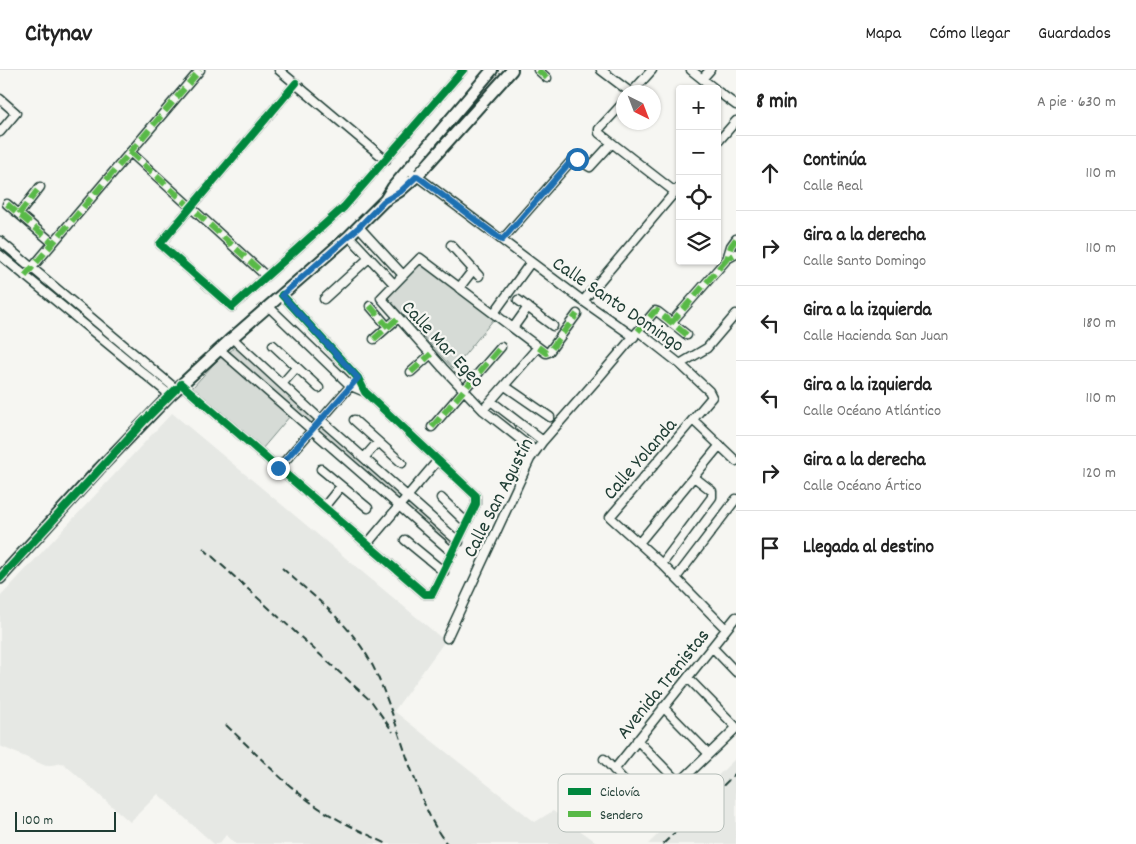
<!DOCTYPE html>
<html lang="es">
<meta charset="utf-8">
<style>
:root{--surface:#fff;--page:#f2f2f2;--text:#222;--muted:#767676;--line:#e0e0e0}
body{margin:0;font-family:Dekko,sans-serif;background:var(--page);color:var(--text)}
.controls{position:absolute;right:15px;top:15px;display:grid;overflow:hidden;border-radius:5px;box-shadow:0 1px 4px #0004}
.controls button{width:45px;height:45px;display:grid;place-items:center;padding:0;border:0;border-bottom:1px solid var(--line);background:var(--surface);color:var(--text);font:25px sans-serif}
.compass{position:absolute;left:616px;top:15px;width:45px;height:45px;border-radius:50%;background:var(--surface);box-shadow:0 1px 4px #0004;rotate:138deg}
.scale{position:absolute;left:15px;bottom:12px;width:101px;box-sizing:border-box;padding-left:5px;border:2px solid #1f3d34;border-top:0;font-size:14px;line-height:18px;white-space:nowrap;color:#1f3d34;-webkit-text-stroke:4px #f6f6f2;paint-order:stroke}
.stop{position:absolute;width:15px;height:15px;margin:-11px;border:4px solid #1f6fb2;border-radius:50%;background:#fff}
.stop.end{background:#1f6fb2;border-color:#fff;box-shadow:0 1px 5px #0008}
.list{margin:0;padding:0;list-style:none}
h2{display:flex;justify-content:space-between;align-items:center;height:65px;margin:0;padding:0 20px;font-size:21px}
h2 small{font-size:16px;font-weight:400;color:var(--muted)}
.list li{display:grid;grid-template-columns:32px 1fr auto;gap:15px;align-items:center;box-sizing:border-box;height:75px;padding:0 20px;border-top:1px solid var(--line)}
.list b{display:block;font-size:19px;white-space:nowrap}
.list p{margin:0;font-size:16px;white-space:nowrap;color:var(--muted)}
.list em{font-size:16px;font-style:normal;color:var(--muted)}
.icon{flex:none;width:28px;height:28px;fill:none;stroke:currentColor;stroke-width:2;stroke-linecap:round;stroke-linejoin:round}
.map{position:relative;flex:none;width:736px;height:774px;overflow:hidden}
header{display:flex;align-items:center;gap:30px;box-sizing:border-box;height:70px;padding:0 25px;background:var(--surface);border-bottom:1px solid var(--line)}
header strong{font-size:24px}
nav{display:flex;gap:28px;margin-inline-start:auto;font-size:18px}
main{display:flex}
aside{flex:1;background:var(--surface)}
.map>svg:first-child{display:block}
</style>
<header>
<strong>Citynav</strong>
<nav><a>Mapa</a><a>Cómo llegar</a><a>Guardados</a></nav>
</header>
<main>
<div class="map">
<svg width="736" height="774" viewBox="0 0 736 774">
<rect width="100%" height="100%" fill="#f6f6f2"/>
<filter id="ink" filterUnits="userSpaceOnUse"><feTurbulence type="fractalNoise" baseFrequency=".02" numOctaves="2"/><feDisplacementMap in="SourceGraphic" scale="10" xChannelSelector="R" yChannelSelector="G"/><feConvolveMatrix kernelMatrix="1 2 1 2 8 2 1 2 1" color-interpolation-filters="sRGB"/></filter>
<g filter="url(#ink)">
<!-- built -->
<path fill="#e6e8e4" d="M172,343l273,228 -51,70 141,111 18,-11 46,33h-363l-10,-9 -7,9h-5l-56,-50 -28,28 -67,-59 -17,3 -46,-20v-149z
M736,688v86h-88z"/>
<!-- green -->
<path fill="#d6dbd6" stroke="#7a8c85" d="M420,193l74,56 -41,50 -67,-73z
M236,275l220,198 -3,5 -225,-194z
M221,286l69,60 -28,33 -70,-61z"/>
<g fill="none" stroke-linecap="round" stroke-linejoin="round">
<defs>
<path id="minor" d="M279,0l107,90
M538,0l9,8
M601,0l29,22
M691,0l24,19
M702,9l8,-9
M296,13l-136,161 72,63 112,-100 119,-137
M717,21l19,14
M632,22l20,-22
M0,29l16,14 -16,19
M624,32l-25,27v4l76,59
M717,73l19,-22
M130,82l136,124
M414,104l169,127 51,36
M7,134l46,39
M19,144l21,-27
M359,157l44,48
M349,166l45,48
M736,169l-5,7 -4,13 9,-5
M502,170l70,-80 5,-1 13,8 22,-24
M0,171l176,148
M451,175l28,31
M0,185l170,140
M25,206l175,-206
M459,218l14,-18
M324,229l45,-41
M518,230l35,26
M583,231l97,-115
M370,236l18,21
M269,237l82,79 14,6
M494,243l37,-51
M671,253l56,-64
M513,258l15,-21
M638,261l42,33 29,27 3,6 -102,120 52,47 64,65
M232,268l89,82 138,122
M374,269l24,-21
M273,275l46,43
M219,279l234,204
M680,294l27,-16 29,-34
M411,302l20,-18
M181,314l244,210h7l44,-90v-8l-111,-104 -7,-14 -76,-83
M282,314l14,-16
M505,316l45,31
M491,331l52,40
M483,340l55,-63
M354,350l48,43
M693,350l43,41
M432,357l69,-80
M535,381l-52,-41 -40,-42 -62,-70 39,-40 126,95 3,-1 28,-38
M364,388l14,-16
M278,399l75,-86
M321,399l47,39
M441,428l26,25
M324,437l17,-21
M405,470l39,32
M639,473l81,-98
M367,474l71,-84
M662,494l50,-67v-6l-18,-14
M676,508l60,-79
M447,568l83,-179 13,-18 57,-65 55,-65 3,1 29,23
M712,577l24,25
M688,608l48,49
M663,637l46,47
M637,670l42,43
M604,689l58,62
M614,700l122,-153
M652,739l84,-81"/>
<path id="major" d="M385,130l8,-13 99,-117
M0,508l99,-109 71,-74 62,-57 117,-102 35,-35 16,-10 17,-15 95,-106"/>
</defs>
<!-- minor casing -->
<use href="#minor" stroke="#1f3d34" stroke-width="11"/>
<!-- major casing -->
<use href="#major" stroke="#1f3d34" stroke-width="14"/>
<!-- minor -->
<use href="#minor" stroke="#f6f6f2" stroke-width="8"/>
<!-- major -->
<use href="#major" stroke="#f6f6f2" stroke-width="10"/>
<!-- rail -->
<path stroke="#1f3d34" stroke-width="2" stroke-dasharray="8 4" stroke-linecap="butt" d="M203,478l169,154 21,30
M282,498c36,32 76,62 95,107 17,38 27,78 42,115 7,19 15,38 28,54
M226,655c29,27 57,58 90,81 22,15 47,26 71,38
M663,774l73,-71"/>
<!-- quiet -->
<path stroke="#58b947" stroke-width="6" stroke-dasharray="12 6" stroke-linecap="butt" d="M538,0l9,8
M130,82l136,124
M7,134l46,39
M19,144l21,-27
M736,169l-5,7 -4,13 9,-5
M25,206l175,-206
M370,236l18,21
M671,253l56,-64
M638,261l16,-19 3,-1 30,24
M374,269l24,-21
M538,277l8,6 3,-1 28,-38
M411,302l20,-18
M432,357l69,-80"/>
<defs>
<path id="cycleway" d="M296,13l-136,161 72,63 112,-100 119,-137
M181,314l244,210h7l44,-90v-8l-111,-104 -7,-14 -76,-83
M0,508l144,-157 32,-32"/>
</defs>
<!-- cycleway casing -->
<use href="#cycleway" stroke="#f6f6f2" stroke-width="11"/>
<!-- cycleway -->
<use href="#cycleway" stroke="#00873e" stroke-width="8"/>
</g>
</g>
<g fill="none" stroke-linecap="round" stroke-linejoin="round" filter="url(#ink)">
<!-- route -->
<path stroke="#1f6fb2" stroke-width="6" d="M278,398l80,-90 -76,-83 77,-68 25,-26 16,-9 17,-16 85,64 69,-79 6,-2"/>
</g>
<g text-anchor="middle" stroke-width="4.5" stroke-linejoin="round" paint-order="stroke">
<!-- street labels -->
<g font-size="20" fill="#1f3d34" stroke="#f6f6f2">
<text transform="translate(619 233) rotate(34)" y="7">Calle Santo Domingo</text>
<text transform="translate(444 273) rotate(47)" y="7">Calle Mar Egeo</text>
<text transform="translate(639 388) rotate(-49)" y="7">Calle Yolanda</text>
<text transform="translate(497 427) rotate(-63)" y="7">Calle San Agustín</text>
<text transform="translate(662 613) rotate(-51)" y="7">Avenida Trenistas</text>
</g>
</g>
<!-- legend -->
<rect x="558" y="704" width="166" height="58" rx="8" fill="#f6f6f2" stroke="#b6beb9" stroke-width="1"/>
<rect x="568" y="718" width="23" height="7" fill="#00873e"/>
<rect x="568" y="741" width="23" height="6" fill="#58b947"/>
<g font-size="14" fill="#1f3d34">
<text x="600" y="726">Ciclovía</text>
<text x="600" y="749">Sendero</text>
</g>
</svg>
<div class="controls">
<button>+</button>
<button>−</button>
<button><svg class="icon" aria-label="locate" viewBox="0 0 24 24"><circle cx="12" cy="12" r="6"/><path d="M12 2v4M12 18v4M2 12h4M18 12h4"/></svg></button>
<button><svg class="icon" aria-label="layers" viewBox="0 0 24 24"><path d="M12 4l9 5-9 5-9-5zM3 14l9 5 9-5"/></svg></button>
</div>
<svg class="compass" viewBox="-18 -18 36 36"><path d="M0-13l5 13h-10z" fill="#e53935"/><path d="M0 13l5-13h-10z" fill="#767676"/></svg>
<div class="scale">100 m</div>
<div class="stop" style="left:577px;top:89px"></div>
<div class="stop end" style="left:278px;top:398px"></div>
</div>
<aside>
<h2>8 min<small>A pie · 630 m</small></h2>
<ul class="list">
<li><svg class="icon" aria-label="ahead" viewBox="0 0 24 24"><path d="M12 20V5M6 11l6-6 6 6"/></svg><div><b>Continúa</b><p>Calle Real</p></div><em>110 m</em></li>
<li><svg class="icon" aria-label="right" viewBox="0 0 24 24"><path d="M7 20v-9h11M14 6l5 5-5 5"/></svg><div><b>Gira a la derecha</b><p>Calle Santo Domingo</p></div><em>110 m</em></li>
<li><svg class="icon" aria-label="left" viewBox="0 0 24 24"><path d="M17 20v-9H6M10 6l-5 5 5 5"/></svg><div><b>Gira a la izquierda</b><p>Calle Hacienda San Juan</p></div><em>180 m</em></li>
<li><svg class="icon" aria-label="left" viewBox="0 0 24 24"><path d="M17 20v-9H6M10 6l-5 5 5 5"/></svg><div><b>Gira a la izquierda</b><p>Calle Océano Atlántico</p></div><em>110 m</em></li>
<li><svg class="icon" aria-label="right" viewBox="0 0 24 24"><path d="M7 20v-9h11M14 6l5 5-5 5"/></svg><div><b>Gira a la derecha</b><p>Calle Océano Ártico</p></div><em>120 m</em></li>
<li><svg class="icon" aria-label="arrive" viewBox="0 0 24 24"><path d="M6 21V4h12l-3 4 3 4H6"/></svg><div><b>Llegada al destino</b></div></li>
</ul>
</aside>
</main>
